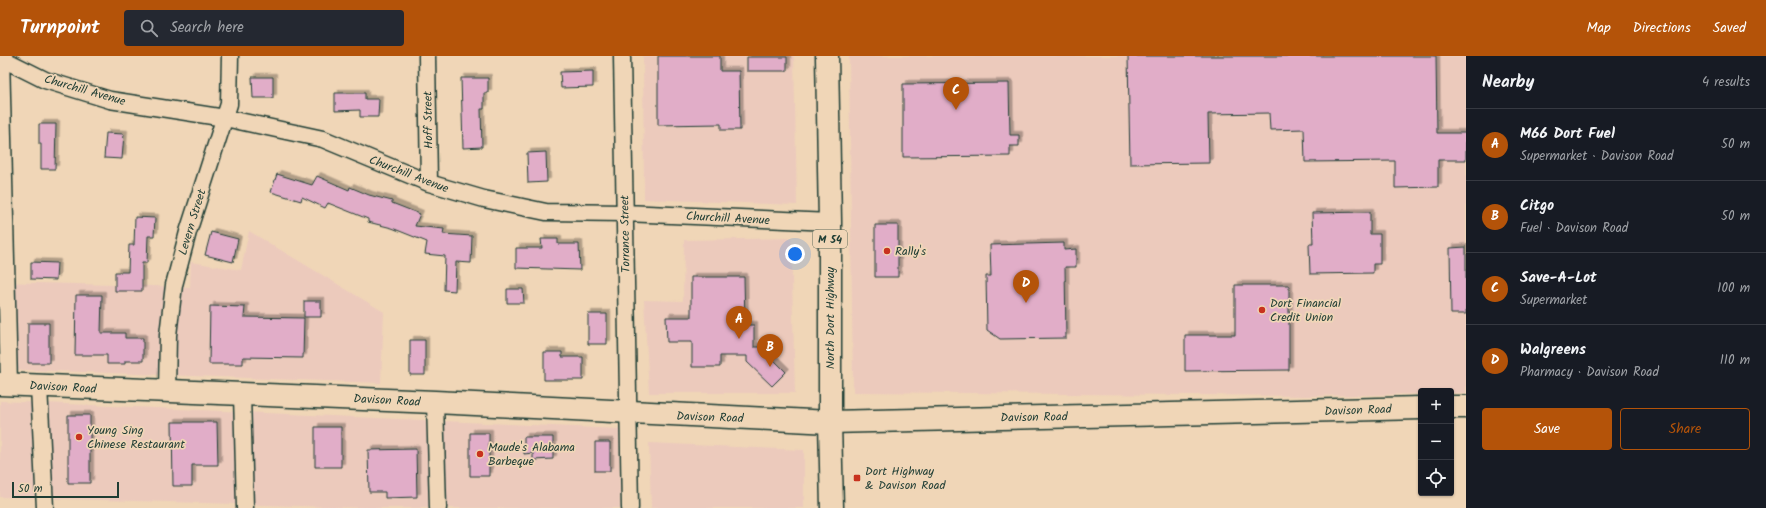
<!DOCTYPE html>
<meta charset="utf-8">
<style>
:root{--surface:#171b24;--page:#242831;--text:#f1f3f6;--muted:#9ea1a6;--line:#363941;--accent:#b45309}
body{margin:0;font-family:Kalam,sans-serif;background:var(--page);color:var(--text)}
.controls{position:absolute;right:12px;bottom:12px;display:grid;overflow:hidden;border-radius:4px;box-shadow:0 1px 3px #0004}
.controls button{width:36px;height:36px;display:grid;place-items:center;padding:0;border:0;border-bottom:1px solid var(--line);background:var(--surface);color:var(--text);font:20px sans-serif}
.scale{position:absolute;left:12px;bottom:10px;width:107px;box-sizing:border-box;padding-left:4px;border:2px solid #1f3d34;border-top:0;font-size:11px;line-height:14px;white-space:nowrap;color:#1f3d34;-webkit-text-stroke:3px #f0d6b7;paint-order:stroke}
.you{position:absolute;left:795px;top:198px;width:14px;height:14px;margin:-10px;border:3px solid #fff;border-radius:50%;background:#1a73e8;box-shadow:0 0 0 6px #1a73e833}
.badge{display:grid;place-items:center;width:26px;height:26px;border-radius:50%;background:var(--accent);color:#fff;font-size:13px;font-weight:700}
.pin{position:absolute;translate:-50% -33px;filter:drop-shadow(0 1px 2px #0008)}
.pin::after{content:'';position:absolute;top:21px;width:14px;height:12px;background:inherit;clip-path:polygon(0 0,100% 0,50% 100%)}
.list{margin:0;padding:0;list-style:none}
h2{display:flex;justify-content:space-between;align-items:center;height:52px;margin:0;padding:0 16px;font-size:17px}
h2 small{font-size:13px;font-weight:400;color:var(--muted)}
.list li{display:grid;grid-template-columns:26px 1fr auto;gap:12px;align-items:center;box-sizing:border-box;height:72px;padding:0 16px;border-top:1px solid var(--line)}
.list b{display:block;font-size:15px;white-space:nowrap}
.list p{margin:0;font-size:13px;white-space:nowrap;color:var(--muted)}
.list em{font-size:13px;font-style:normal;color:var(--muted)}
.actions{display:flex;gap:8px;padding:12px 16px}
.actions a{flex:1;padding:9px 0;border:1px solid var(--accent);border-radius:4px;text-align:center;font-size:14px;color:var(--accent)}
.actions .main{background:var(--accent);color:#fff}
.icon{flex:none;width:22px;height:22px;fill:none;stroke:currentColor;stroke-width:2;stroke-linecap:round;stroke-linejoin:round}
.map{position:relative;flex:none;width:1466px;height:452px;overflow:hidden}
header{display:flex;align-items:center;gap:24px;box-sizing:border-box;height:56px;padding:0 20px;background:var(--accent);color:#fff}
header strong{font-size:19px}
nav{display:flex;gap:22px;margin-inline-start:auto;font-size:14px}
.search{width:280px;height:36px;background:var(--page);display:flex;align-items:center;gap:10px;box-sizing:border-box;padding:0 14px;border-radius:4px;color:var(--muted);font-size:15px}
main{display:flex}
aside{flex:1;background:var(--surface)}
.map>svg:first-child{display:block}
</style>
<header>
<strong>Turnpoint</strong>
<div class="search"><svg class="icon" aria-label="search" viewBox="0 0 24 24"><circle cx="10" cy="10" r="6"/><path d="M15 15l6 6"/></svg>Search here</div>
<nav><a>Map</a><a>Directions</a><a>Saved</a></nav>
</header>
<main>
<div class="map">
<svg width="1466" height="452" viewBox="0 0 1466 452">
<defs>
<filter id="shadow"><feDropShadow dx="3.5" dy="-3.5" stdDeviation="0" flood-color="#0004"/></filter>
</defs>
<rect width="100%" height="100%" fill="#f0d6b7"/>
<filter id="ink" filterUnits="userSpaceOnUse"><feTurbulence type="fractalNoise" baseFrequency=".025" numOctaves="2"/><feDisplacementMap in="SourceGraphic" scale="8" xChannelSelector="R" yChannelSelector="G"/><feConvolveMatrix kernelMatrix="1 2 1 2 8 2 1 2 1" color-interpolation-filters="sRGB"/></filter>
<g filter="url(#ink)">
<!-- built -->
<path fill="#eccabc" d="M643,0h151l3,149 -153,-6z
M849,0h617v337h-15v-2h-30v3l-112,2 -456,-4z
M249,175l135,81 -3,71 -381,-14v-87l190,5 1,-25 50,8z
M791,182l4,155h-146l-5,-93 39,1 1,-61z
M0,345l619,28 1,79h-251l-369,-11z
M649,387l155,7v58h-153z"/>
<!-- building -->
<path fill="#e1adc8" stroke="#1f3d34" filter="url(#shadow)" d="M658,0h62v15h19l1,59h-19v-6l-63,1z
M1128,0h308l1,77h29v27h-28v27l-43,1v-27l-90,1 -1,-33 -34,1 -1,-17 -61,1 1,49 -79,1z
M747,1h40v14h-40z
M593,15v16l-32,1 -1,-16z
M252,21h21v21h-20z
M461,22h27v15h-4v16h-3l1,38 -19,1z
M1009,27l1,52h9v11h-9v10l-107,1v-73z
M335,37h30v6h14l-1,18h-18v-7l-25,1z
M39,68h17l-1,45h-14v-25h-2z
M106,77l18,1 -2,25 -18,-1z
M546,96l1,30 -19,1 -1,-30z
M277,118l35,11 5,-9 32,14 1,-3 19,8 23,6v2l28,11 -5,12 29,3 -1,5 29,2 -1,27 -15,-1 -1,29 -11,-1 1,-34 -20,-2 2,-12 -35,-14 -24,-6v-3l-40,-16 -3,5 -23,-11 -1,4 -30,-9z
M1370,156v22h10v30h-7v9l-63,1 -1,-30h4l-1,-31z
M135,161l20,1 -1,18h-6l-1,27h-5v28h-27v-19h13l1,-27h5z
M875,169h23v52h-23z
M211,176l27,7 -5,23 -28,-7z
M541,183h17v5h21l1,26 -64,-2v-20h26z
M1064,187v7l12,-1v18h-11l1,71 -66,1 -13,-9 -1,-54h5l-1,-31z
M1466,191v67h-15l-1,-66z
M31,206l26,1 -1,17 -25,-1z
M691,221h53l1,48h9v22h7l25,25 -14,14 -25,-24v-6h-27v11h-28v-25h-25l-1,-25h25z
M1235,229h54v85l-104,1v-36h50z
M507,233h16l1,14h-17z
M76,239h26l-1,38h24v5h18v23h-18v3h-18v-9h-32z
M304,245h17v16h-17z
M210,250l35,1 -1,10 60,1 -1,40 -60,-1v7h-34z
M588,258h19v30h-19z
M28,267h21v40h-21z
M410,284h15v35h-15z
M544,296h18v5h21v23h-39z
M68,359h22v68h-22z
M172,366h45l1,43h-26v21h-19z
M315,371h26v40h-26z
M470,377h19v43h-19z
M524,381h29v22l-20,1v-7l-9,1z
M595,386h15v29h-15z
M416,393l1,48 -32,1v-6h-16l-1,-42z"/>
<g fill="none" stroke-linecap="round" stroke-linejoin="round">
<defs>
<path id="minor" d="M1,0l8,328
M427,0l2,127
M622,0l8,452
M1,2l44,22 65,20 115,18 98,21 106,44 55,16 62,13 79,1 205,9
M39,330l6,122
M167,336l1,-57 6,-50 14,-53 41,-128 1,-48
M242,338l3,114
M435,346l3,106"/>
<path id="secondary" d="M0,328l435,18 395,20 591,-14
M1451,351h15"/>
<path id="primary" d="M827,0l3,166v200l2,86"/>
</defs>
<!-- minor casing -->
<use href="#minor" stroke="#1f3d34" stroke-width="19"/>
<!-- secondary casing -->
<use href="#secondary" stroke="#1f3d34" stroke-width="25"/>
<!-- primary casing -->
<use href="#primary" stroke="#1f3d34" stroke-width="25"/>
<!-- minor -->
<use href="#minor" stroke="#f0d6b7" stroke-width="16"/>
<!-- secondary -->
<use href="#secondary" stroke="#f0d6b7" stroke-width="22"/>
<!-- primary -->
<use href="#primary" stroke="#f0d6b7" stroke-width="22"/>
</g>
</g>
<!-- markers -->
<g fill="#c8321e" stroke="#f0d6b7" stroke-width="1.5">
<circle cx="887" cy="195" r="4"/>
<circle cx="1262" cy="254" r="4"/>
<circle cx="79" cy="381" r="4"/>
<circle cx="480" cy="398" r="4"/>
<rect x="853" y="418" width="8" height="8" rx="2"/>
</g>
<g text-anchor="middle" stroke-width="3.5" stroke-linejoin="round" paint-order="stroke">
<!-- shield labels -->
<rect fill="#f0d6b7" stroke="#5e6b5b" stroke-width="1" x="813" y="174" width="34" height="18" rx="3"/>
<g font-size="11" font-weight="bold" fill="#1f3d34">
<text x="830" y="187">M 54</text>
</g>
<!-- street labels -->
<g font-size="12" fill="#1f3d34" stroke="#f0d6b7">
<text transform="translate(85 34) rotate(16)" y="4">Churchill Avenue</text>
<text transform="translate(428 64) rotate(-91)" y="4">Hoff Street</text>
<text transform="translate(409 118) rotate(21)" y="4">Churchill Avenue</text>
<text transform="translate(728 162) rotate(3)" y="4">Churchill Avenue</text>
<text transform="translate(192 166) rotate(-73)" y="4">Levern Street</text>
<text transform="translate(625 178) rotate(-91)" y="4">Torrance Street</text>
<text transform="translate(830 262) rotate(-90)" y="4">North Dort Highway</text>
<text transform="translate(63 331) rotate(3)" y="4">Davison Road</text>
<text transform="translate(387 344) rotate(3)" y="4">Davison Road</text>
<text transform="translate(1358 354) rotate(-2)" y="4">Davison Road</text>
<text transform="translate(710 361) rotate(2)" y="4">Davison Road</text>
<text transform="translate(1034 361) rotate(-1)" y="4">Davison Road</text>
</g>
<!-- poi labels -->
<g font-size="12" fill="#1f3d34" stroke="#f0d6b7" text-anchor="start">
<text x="895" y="199">Rally's</text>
<text x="1270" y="251">Dort Financial<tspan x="1270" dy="14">Credit Union</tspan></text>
<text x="87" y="378">Young Sing<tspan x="87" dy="14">Chinese Restaurant</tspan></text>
<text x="488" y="395">Maude's Alabama<tspan x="488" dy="14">Barbeque</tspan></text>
<text x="865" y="419">Dort Highway<tspan x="865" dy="14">&amp; Davison Road</tspan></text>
</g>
</g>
</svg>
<div class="controls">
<button>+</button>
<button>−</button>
<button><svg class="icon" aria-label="locate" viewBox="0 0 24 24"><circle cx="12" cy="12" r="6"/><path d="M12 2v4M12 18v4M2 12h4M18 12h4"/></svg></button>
</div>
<div class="scale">50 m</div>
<div class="you"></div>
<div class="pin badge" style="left:739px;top:283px">A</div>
<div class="pin badge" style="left:770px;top:311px">B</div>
<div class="pin badge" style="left:956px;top:54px">C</div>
<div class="pin badge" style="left:1026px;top:247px">D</div>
</div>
<aside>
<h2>Nearby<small>4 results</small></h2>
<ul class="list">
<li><span class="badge">A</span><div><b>M66 Dort Fuel</b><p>Supermarket · Davison Road</p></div><em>50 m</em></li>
<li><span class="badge">B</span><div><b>Citgo</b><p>Fuel · Davison Road</p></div><em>50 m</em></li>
<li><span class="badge">C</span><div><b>Save-A-Lot</b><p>Supermarket</p></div><em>100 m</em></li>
<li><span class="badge">D</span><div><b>Walgreens</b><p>Pharmacy · Davison Road</p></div><em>110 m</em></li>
</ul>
<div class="actions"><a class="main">Save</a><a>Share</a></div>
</aside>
</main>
